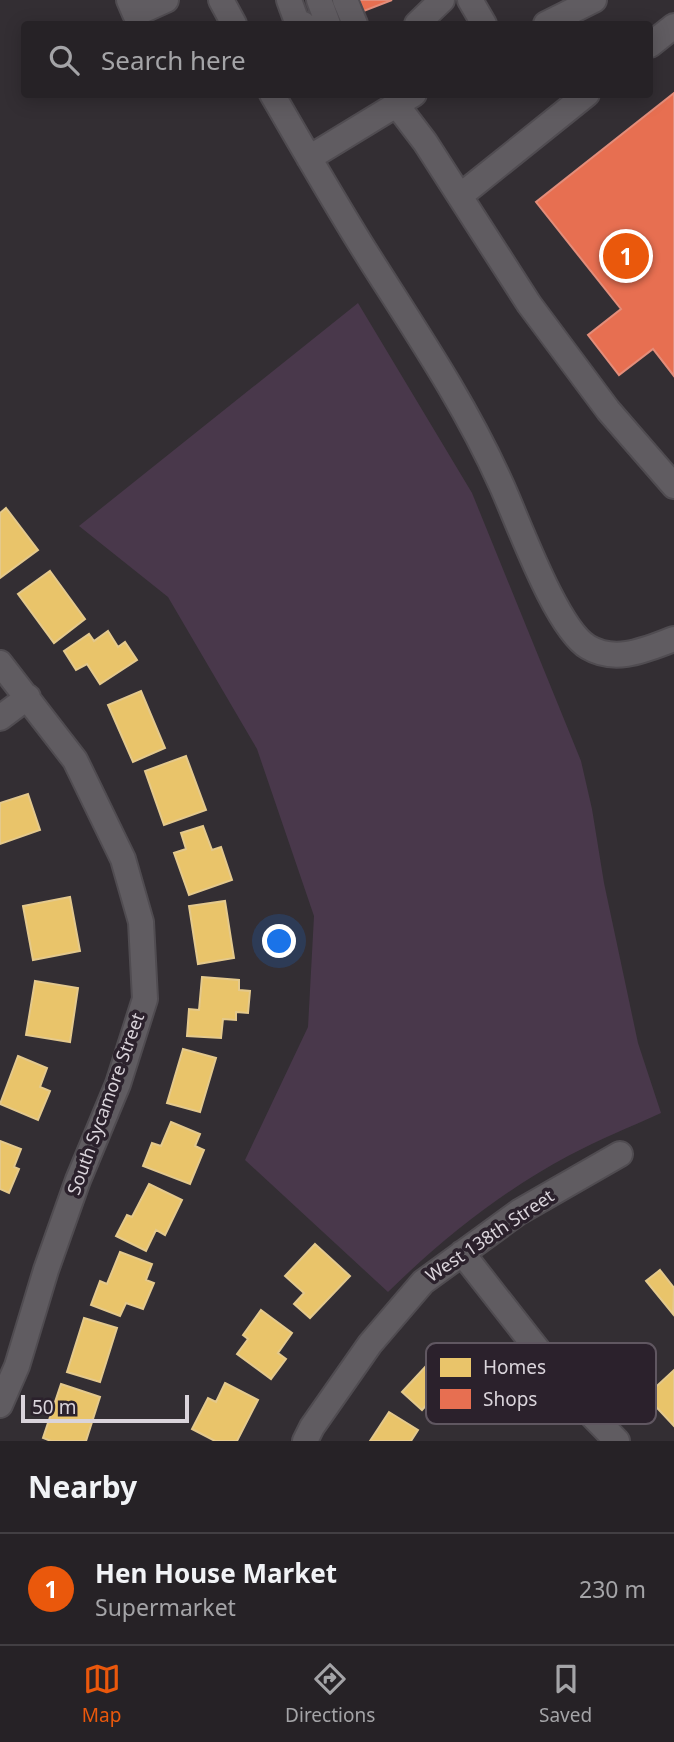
<!DOCTYPE html>
<style>
:root{--surface:#262226;--page:#322f32;--text:#f1f3f6;--muted:#a4a4a7;--line:#423f43;--accent:#ea580c}
body{margin:0;font-family:"Noto Sans",sans-serif;background:var(--page);color:var(--text)}
.scale{position:absolute;left:21px;bottom:18px;width:168px;box-sizing:border-box;padding-left:7px;border:4px solid #dad4db;border-top:0;font-size:19px;line-height:24px;white-space:nowrap;color:#dad4db;-webkit-text-stroke:5px #2b212c;paint-order:stroke}
.you{position:absolute;left:280px;top:942px;width:24px;height:24px;margin:-18px;border:5px solid #fff;border-radius:50%;background:#1a73e8;box-shadow:0 0 0 10px #1a73e833}
.badge{display:grid;place-items:center;width:46px;height:46px;border-radius:50%;background:var(--accent);color:#fff;font-size:23px;font-weight:700}
.pin{position:absolute;translate:-50% -50%;border:4px solid #fff;box-shadow:0 2px 7px #0006}
.list{margin:0;padding:0;list-style:none}
h2{display:flex;justify-content:space-between;align-items:center;height:91px;margin:0;padding:0 28px;font-size:30px}
h2 small{font-size:23px;font-weight:400;color:var(--muted)}
.list li{display:grid;grid-template-columns:46px 1fr auto;gap:21px;align-items:center;box-sizing:border-box;height:112px;padding:0 28px;border-top:2px solid var(--line)}
.list b{display:block;font-size:26px;white-space:nowrap}
.list p{margin:0;font-size:23px;white-space:nowrap;color:var(--muted)}
.list em{font-size:23px;font-style:normal;color:var(--muted)}
.icon{flex:none;width:38px;height:38px;fill:none;stroke:currentColor;stroke-width:2;stroke-linecap:round;stroke-linejoin:round}
.map{position:relative;flex:none;width:674px;height:1441px;overflow:hidden}
.search{position:absolute;background:var(--surface);box-shadow:0 4px 18px #0003;left:21px;right:21px;top:21px;height:77px;display:flex;align-items:center;gap:18px;box-sizing:border-box;padding:0 24px;border-radius:7px;color:var(--muted);font-size:26px}
.sheet{height:203px;background:var(--surface)}
nav{display:flex;justify-content:space-around;align-items:center;box-sizing:border-box;height:98px;border-top:2px solid var(--line);background:var(--surface);font-size:19px;color:var(--muted)}
nav a{display:grid;justify-items:center;gap:4px}
nav .on{color:var(--accent)}
.map>svg:first-child{display:block}
</style>
<div class="map">
<svg width="674" height="1441" viewBox="0 0 674 1441">
<rect width="100%" height="100%" fill="#332e33"/>
<!-- green -->
<path fill="#49384b" d="M358,303l114,190 109,268 11,48 12,74 34,160 23,70c-31,14 -63,27 -93,43 -67,36 -126,83 -180,136l-143,-132 63,-133 6,-111 -57,-167 -89,-152 -89,-71z"/>
<!-- homes -->
<path fill="#e9c46a" stroke="#e4c98c" stroke-width="2" d="M6,508l32,42 -38,28v-65z
M50,571l35,48 -31,24 -36,-49z
M108,631l10,16 7,-5 12,18 -37,24 -13,-20 -11,6 -12,-19 25,-17 5,7z
M141,691l24,57 -32,14 -25,-57z
M186,756l20,54 -42,15 -19,-54z
M28,794l12,36 -40,14v-41z
M203,826l9,24 9,-3 11,33 -43,15 -15,-42 12,-4 -5,-16z
M70,897l10,54 -47,9 -10,-54z
M225,901l9,57 -36,6 -9,-58z
M202,977l37,3v10l11,1 -2,22 -12,-1v8l-13,-1 -2,19 -34,-2 2,-27 10,1z
M35,981l43,7 -8,54 -44,-7z
M183,1049l33,9 -16,54 -33,-9z
M18,1056l29,12 -7,19 10,4 -12,29 -38,-16z
M171,1122l29,12 -5,12 9,4 -14,34 -47,-18 9,-23 9,3z
M0,1141l21,8 -7,18 5,2 -10,24 -9,-4z
M149,1184l33,16 -17,35 -9,-5 -10,21 -30,-15 11,-21 5,2z
M315,1244l35,32 -40,42 -16,-14 10,-11 -19,-17z
M120,1252l32,12 -6,16 8,3 -11,26 -17,-6 -6,13 -29,-11 9,-24 7,3z
M660,1270l14,18 -1,26 -27,-33z
M261,1310l31,23 -14,20 8,6 -15,20 -34,-25 11,-15 -5,-4z
M84,1318l33,10 -17,54 -33,-10z
M459,1345l15,14 -11,12 12,11 -29,33 -16,-14 -8,9 -20,-18 38,-41 8,7z
M674,1370v56l-28,-30z
M225,1383l33,17 -21,41h-22l-23,-12 16,-31 8,4z
M61,1384l39,13 -14,44h-35l-8,-3z
M389,1412l29,18 -7,11h-41z"/>
<!-- shops -->
<path fill="#e76f51" stroke="#e38d7a" stroke-width="2" d="M351,0h41l-36,14z
M674,93v283l-21,-27 -34,26 -31,-40 33,-26 -85,-107z"/>
<g fill="none" stroke-linecap="round" stroke-linejoin="round">
<defs>
<path id="minor" d="M129,0l6,14 31,-14
M221,0l13,24
M289,0l8,22 6,2
M319,0l9,24
M345,0l10,24
M470,0l14,24
M417,24l25,-24
M546,24l48,-24
M650,45l24,-19
M272,94c32,55 64,111 98,165 47,74 95,145 131,225 17,37 55,144 87,163 28,17 59,2 86,-8
M396,104l29,38 104,162 79,106 66,76
M309,158l105,-64
M460,196l127,-102
M0,663l75,97 48,99 18,63 4,77 -27,85 -40,96 -32,90 -29,96 -17,39
M0,718l28,-21
M462,1253l115,147 40,41
M305,1441l7,-14 58,-83 53,-62 96,-70 101,-58"/>
</defs>
<!-- minor casing -->
<use href="#minor" stroke="#504c51" stroke-width="28"/>
<!-- minor -->
<use href="#minor" stroke="#605c61" stroke-width="24"/>
</g>
<g text-anchor="middle" stroke-width="7" stroke-linejoin="round" paint-order="stroke">
<!-- street labels -->
<g font-size="18" fill="#dad4db" stroke="#2b212c">
<text transform="translate(106 1104) rotate(-70)" y="6">South Sycamore Street</text>
<text transform="translate(490 1236) rotate(-34)" y="6">West 138th Street</text>
</g>
</g>
<!-- legend -->
<rect x="426" y="1343" width="230" height="81" rx="10" fill="#2b212c" stroke="#605761" stroke-width="2"/>
<rect x="440" y="1358" width="31" height="19" fill="#e9c46a"/>
<rect x="440" y="1389" width="31" height="20" fill="#e76f51"/>
<g font-size="19" fill="#dad4db">
<text x="483" y="1374">Homes</text>
<text x="483" y="1406">Shops</text>
</g>
</svg>
<div class="scale">50 m</div>
<div class="you"></div>
<div class="pin badge" style="left:626px;top:256px">1</div>
<div class="search"><svg class="icon" aria-label="search" viewBox="0 0 24 24"><circle cx="10" cy="10" r="6"/><path d="M15 15l6 6"/></svg>Search here</div>
</div>
<section class="sheet">
<h2>Nearby<small></small></h2>
<ul class="list">
<li><span class="badge">1</span><div><b>Hen House Market</b><p>Supermarket</p></div><em>230 m</em></li>
</ul>
</section>
<nav>
<a class="on"><svg class="icon" aria-label="map" viewBox="0 0 24 24"><path d="M3 6l6-2 6 2 6-2v14l-6 2-6-2-6 2zM9 4v14M15 6v14"/></svg>Map</a>
<a><svg class="icon" aria-label="directions" viewBox="0 0 24 24"><path d="M12 3l9 9-9 9-9-9zM9 14v-3h6M13 9l2 2-2 2"/></svg>Directions</a>
<a><svg class="icon" aria-label="saved" viewBox="0 0 24 24"><path d="M7 4h10v16l-5-4-5 4z"/></svg>Saved</a>
</nav>
